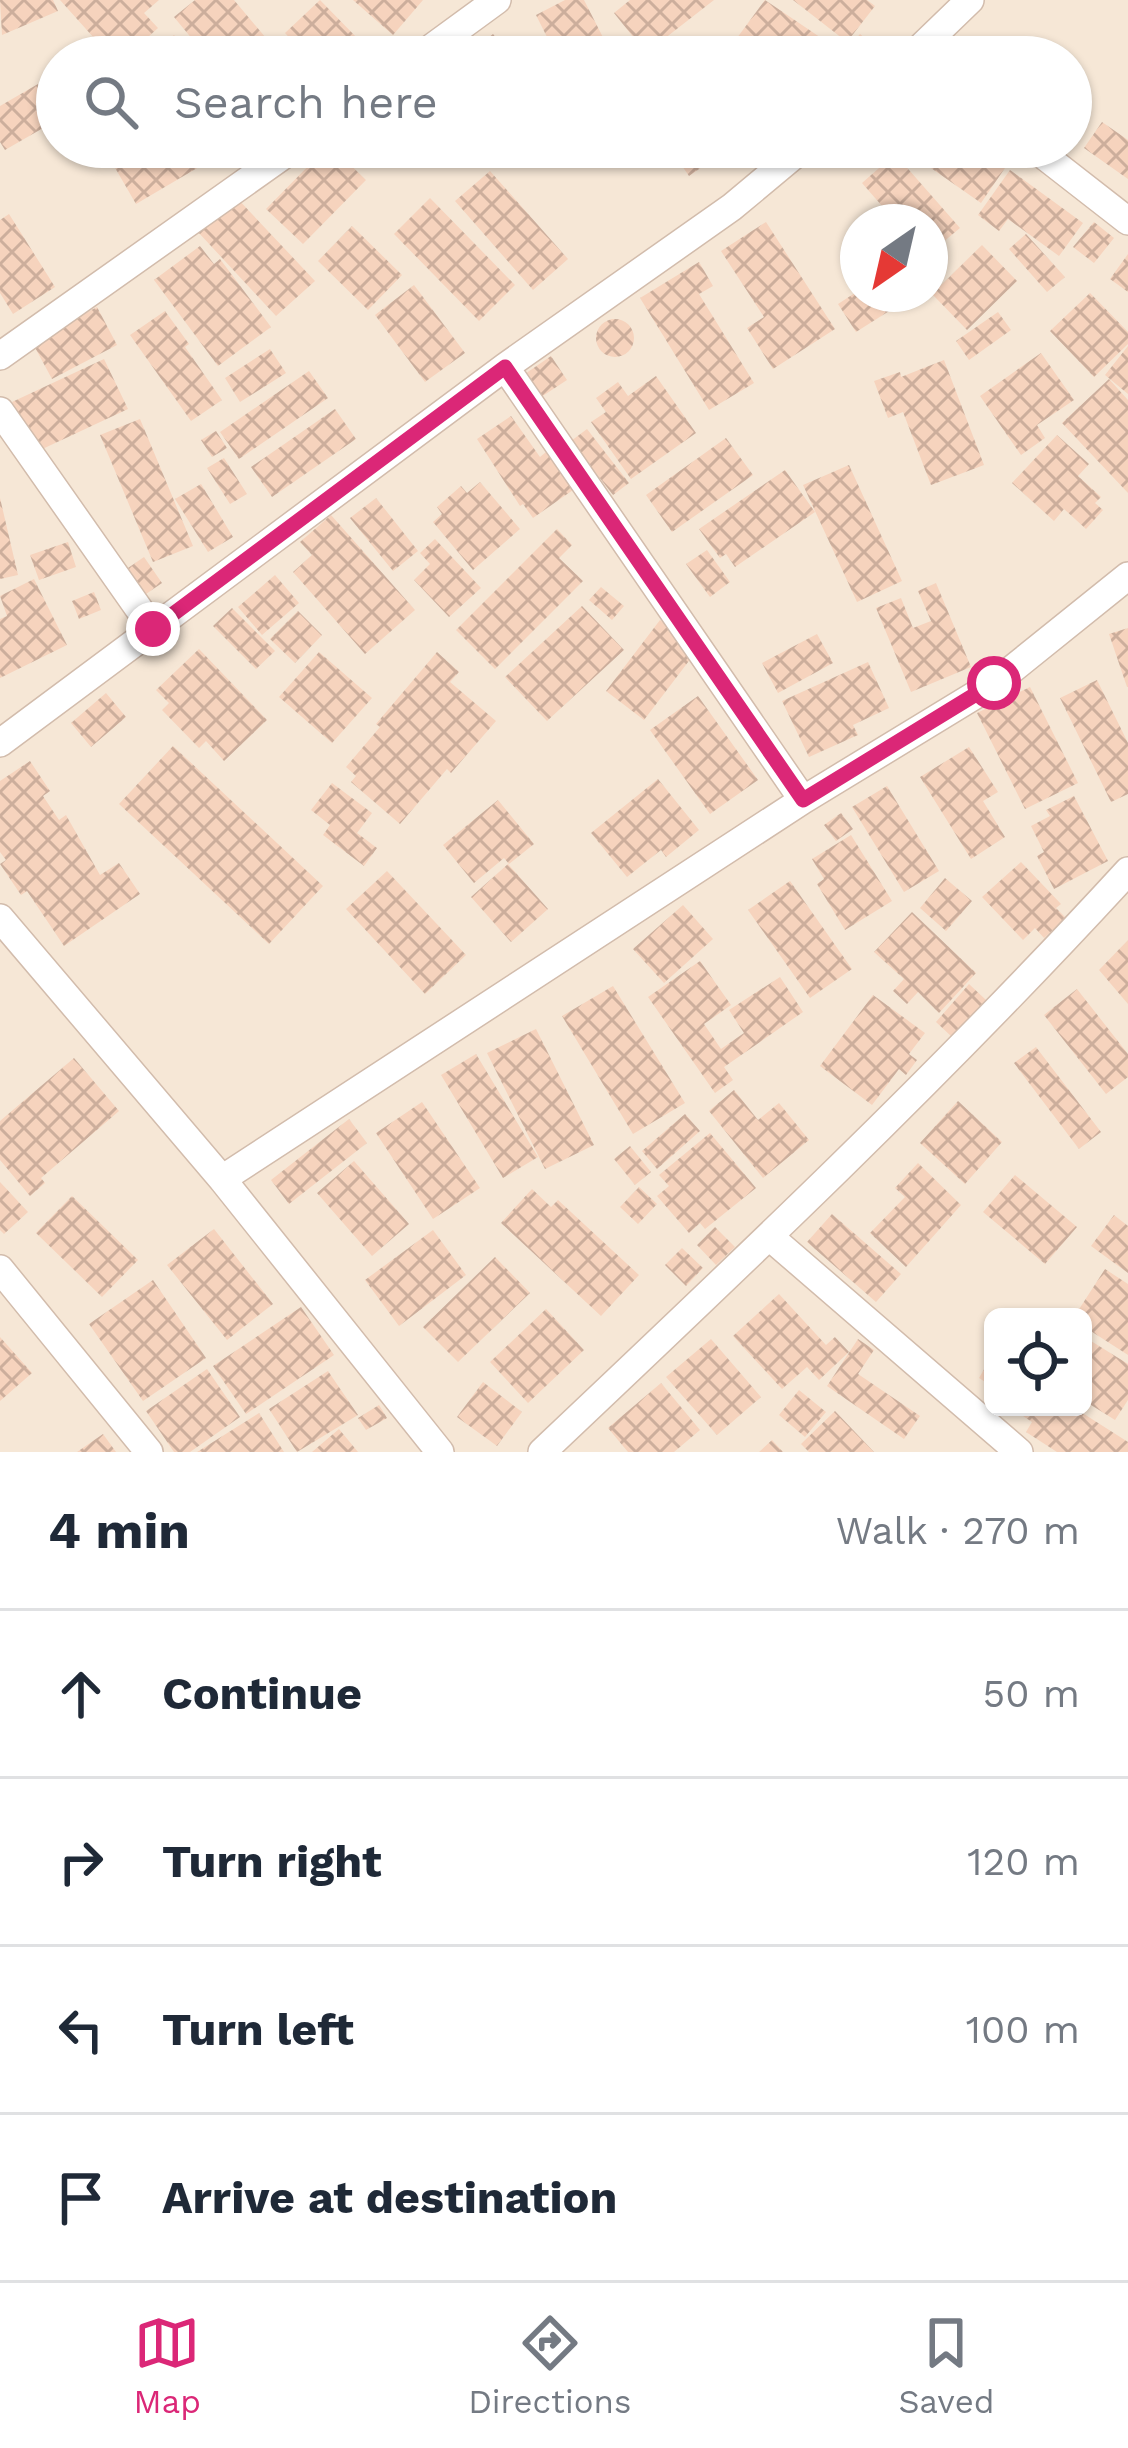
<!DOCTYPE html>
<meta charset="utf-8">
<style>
:root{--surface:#fff;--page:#f2f2f3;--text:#1f2937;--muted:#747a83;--line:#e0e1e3;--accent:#db2777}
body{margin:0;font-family:"Work Sans",sans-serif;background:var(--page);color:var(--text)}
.controls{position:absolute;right:36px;bottom:36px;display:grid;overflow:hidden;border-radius:18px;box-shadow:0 3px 9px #0004}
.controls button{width:108px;height:108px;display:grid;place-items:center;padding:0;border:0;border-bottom:3px solid var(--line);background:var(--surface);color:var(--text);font:60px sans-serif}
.compass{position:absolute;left:840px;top:204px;width:108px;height:108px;border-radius:50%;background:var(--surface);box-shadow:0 3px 9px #0004;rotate:214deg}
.stop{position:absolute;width:36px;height:36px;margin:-27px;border:9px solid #db2777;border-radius:50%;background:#fff}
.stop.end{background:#db2777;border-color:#fff;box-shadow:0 3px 12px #0008}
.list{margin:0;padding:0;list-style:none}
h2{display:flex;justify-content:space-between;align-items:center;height:156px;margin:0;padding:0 48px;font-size:51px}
h2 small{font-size:39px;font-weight:400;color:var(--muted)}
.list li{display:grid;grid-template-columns:78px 1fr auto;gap:36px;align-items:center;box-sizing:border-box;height:168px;padding:0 48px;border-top:3px solid var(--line)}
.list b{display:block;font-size:45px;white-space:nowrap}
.list em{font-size:39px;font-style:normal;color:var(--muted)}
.icon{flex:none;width:66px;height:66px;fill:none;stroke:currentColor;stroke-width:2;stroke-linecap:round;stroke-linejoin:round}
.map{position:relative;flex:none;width:1128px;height:1452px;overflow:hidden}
.search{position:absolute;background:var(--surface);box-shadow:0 3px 9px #0004;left:36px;right:36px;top:36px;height:132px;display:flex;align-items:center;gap:30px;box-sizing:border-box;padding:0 42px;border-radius:66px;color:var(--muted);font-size:45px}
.sheet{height:828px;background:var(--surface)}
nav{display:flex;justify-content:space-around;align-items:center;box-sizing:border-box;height:168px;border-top:3px solid var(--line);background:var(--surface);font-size:33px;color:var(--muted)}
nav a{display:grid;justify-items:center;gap:6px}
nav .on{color:var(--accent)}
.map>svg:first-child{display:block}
</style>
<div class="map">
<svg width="1128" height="1452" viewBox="0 0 1128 1452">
<defs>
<pattern id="building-cross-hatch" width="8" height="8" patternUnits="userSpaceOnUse" patternTransform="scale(3)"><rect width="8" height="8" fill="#f6d3bd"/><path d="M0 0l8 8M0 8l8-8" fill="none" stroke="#ccae9c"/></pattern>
</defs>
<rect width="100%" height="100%" fill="#fef5e8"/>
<!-- residential -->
<path fill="#f6e7d6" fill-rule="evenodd" d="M0,0h1128v1452h-1128zM57,57h1014v90h-1014zM858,222h72v72h-72zM993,1317h90v90h-90z"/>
<!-- building -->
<path fill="url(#building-cross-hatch)" d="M0,0h53l5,11 -56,24z
M60,0h99l-15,13 14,15 -32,29h-15z
M195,0h39l48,57h-75l-33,-40z
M320,0l40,41 -10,10 6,6h-49l-22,-24z
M353,0h70l-30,35z
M565,0h19l29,57h-56l-21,-42z
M630,0h84l-68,53 -32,-40z
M765,0l74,50 -5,7h-111z
M793,0h74l8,6 -28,36z
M493,34l20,23h-48z
M860,34l19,16 -6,7h-13l-11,-10z
M174,35l17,22h-39l-3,-3z
M38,84l19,36 -52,30 -5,-8v-36z
M1102,122l26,18v39l-44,-31z
M103,147h91l10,17 -68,40z
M221,147h36l2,2 -19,18z
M327,147h5l34,33 -63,64 -37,-35z
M380,147h36l-24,17z
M611,147h44l-32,20z
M669,147h62l-42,29z
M901,147h74l30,21 -24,35z
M895,154l65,74 -30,25v-31h-34l-34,-39z
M1010,170l73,53 -24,33 -51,-37 -9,12 -21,-16z
M490,171l78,88 -35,31 -78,-89z
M236,197l79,84 -39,35 -78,-84z
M430,198l85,87 -36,36 -85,-87z
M9,214l46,73 -42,27 -13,-21v-73z
M766,222l69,107 -62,40 -26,-41 17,-11 -43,-66z
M1094,222l20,16 -20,25 -21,-16z
M352,226l50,49 -34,35 -50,-49z
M1026,234l39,43 -18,15 -38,-43z
M982,245l35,36 -50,49 -35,-36z
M200,246l14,18 6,-5 51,68 -53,39 -64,-86z
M1128,254v38l-18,-13z
M699,262l14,24 -14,8 55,89 -45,27 -69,-112z
M414,285l51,68 -40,29 -50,-67z
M858,291v3h58l-60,38 -18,-28z
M1090,293l38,39v12l-34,33 -44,-46z
M97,307l20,38 -65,34 -20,-37z
M165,311l24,33 -4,3 37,53 -31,21 -61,-86z
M998,312l13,18 -42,30 -13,-19z
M596 338a19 19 0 1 1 38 0a19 19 0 1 1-38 0Z
M1128,346v48l-23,-19z
M270,349l16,24 -46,29 -15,-24z
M1041,353l33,47 -37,25 8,13 -24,17 -41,-59z
M551,356l16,24 -29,19 -16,-23z
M104,359l24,50 -92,43 -24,-50z
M944,360l40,105 -53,20 -28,-73 -15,6 -14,-37 26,-9 1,5z
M309,371l19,27 -89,61 -19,-27z
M656,376l40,57 -65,46 -40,-57 15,-10 -10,-14 22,-16 10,14z
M1109,379l19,21v93l-66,-70z
M335,409l21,30 -84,58 -21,-30z
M511,416l29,41 6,-5 27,38 -40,28 -10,-14 -3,2 -43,-67z
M140,419l53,127 -40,16 -53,-127z
M587,429l42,54 -16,12 -42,-54z
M216,431l11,17 -15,9 -11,-17z
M1057,435l32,29 -11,12 23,21 -6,6 8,7 -17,19 -22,-20 -10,12 -42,-38z
M726,438l27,37 -81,57 -26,-37z
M224,458l23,36 -17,10 -23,-36z
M849,465l53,116 -45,21 -54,-117z
M785,470l30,42 -80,55 -9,-13 -6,4 -21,-29z
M480,482l40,47 -47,41 -40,-48 9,-8 -5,-7 24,-21 6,7z
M201,484l32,53 -25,15 -33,-53z
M0,498l18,77 -18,4z
M376,498l42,53 -25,20 -43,-53z
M331,515l84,95 -50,44 -72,-82 19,-17 -12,-13z
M557,529l15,16 -13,13 24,23 -88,88 -39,-39z
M435,539l46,49 -32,29 -35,-37 16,-16 -10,-11z
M68,542l8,25 -37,13 -9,-25z
M707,550l23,32 -20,15 -24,-33z
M144,557l18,26 -16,11 -18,-26z
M275,575l24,28 -37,32 -24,-28z
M34,579l33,66 -67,33v-59l7,-3 -7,-20z
M936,583l35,84 -60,25 -35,-84 25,-10 12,30 18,-7 -13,-30z
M601,587l23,19 -12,14 -23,-20z
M94,592l7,18 -22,9 -7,-18z
M582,606l42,44 -77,71 -42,-44z
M232,608l43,43 -19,18 -43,-43z
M298,611l24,24 -27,28 -25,-24z
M660,620l38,29 -54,71 -38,-29z
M1128,628v59h-1l-18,-53z
M817,634l16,29 -55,30 -16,-30z
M199,649l68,71 -43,41 -18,-20 -7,7 -37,-38 7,-7 -13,-13z
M319,652l53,46 -40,45 -53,-46z
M437,652l22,20 -9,10 46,39 -45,52 -4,-4 -47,55 -49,-42 5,-6 -10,-9 34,-40 -4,-3z
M868,662l21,46 -36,17 5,10 -49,22 -27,-56z
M1097,680l31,63v51l-17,8 -51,-104z
M1030,687l48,96 -53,26 -48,-96z
M106,693l20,24 -35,30 -20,-24z
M698,696l60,84 -48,34 -60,-84z
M173,746l150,140 -54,58 -150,-140z
M969,747l29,45 -15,9 22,36 -34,22 -51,-82z
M30,761l20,30 -7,5 16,24 7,-5 34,60 19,-12 21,31 -76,52 -37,-55 -6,4 -21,-31 6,-4 -6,-8v-71z
M658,779l41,51 -33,27 -5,-7 -34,27 -36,-44z
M332,783l40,30 -15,20 20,15 -13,18 -41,-31 7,-10 -19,-15z
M887,786l52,85 -35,21 -52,-85z
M1074,796l34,65 -54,28 -17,-33 7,-4 -13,-26 19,-10 -4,-6z
M498,800l36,44 -25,20 -5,-6 -30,25 -31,-38z
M841,813l12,16 -17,12 -12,-16z
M851,835l41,66 -47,29 -28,-46 7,-5 -12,-20z
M1021,862l40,42 -5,4 10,10 -22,20 -9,-10 -12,12 -41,-43z
M508,864l40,45 -37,33 -40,-45z
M387,871l79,84 -41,39 -79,-85z
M945,878l27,23 -26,30 -26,-23z
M790,881l62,88 -42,29 -62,-88z
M683,905l30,34 -49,44 -31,-34z
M912,912l64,61 -37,40 -21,-21 -11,12 -14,-13 11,-12 -30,-27z
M1128,940v64l-29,-34z
M700,961l31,44 -27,19 17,25 23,-16 -15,-23 51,-33 23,35 -79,55 9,13 -18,13 -67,-96z
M969,984l17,16 -34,37 -16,-15z
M613,986l72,117 -52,31 -71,-118z
M1077,989l51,65v23l-22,17 -62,-79z
M873,995l52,38 -16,21 8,6 -11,15 -7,-6 -27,36 -52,-39z
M536,1029l58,116 -49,24 -58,-116z
M1036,1047l65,85 -22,17 -65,-86z
M476,1054l62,103 -35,21 -62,-103z
M74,1058l45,53 -78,67 4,5 -15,13 -30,-36v-39z
M734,1090l24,30 21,-17 30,37 -46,38 -54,-67z
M958,1101l44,41 -37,42 -45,-41z
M422,1102l58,86 -47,31 -57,-86z
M685,1114l15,17 -43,38 -15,-18z
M349,1119l18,24 -78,61 -18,-24z
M710,1133l46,55 -51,41 -5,-6 -11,10 -32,-37 12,-10 -10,-11z
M630,1146l21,26 -16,13 -21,-26z
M354,1161l55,63 -37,32 -55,-63z
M918,1163l43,42 -55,62 -36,-34 35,-36 -10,-9z
M1015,1175l62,52 -32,37 -62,-52z
M0,1182l28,30 -24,22 -4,-4z
M639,1187l18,17 -19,20 -18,-17z
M532,1189l19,18 7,-7 81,75 -38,41 -100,-93z
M72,1196l66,64 -36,37 -66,-64z
M832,1214l69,60 -25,28 -69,-60z
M1114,1215l14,11v47l-37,-27z
M715,1227l20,20 -19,18 -19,-20z
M214,1229l59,75 -46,36 -60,-75z
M433,1230l33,45 -67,51 -34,-46z
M682,1248l21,20 -17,18 -21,-21z
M495,1257l35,36 -72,69 -35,-35z
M1105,1269l23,15v71l-45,-29v-9h-9z
M153,1280l53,78 -63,43 -54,-77z
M779,1294l47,51 9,-8 14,15 -30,28 -12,-13 -25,22 -49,-53z
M301,1307l33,48 -88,59 -33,-48z
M546,1309l38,41 -56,53 -38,-41z
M1083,1336l45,28v36l-13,20 -32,-20z
M0,1337l32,36 -32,28z
M711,1339l50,58 -44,38 -51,-58z
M858,1339l16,11 -16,24 62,42 -16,23 -77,-53z
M993,1354v33l-14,-9z
M207,1369l33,48 -50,35h-16l-28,-41z
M328,1371l30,44 -61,37 -28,-43z
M483,1382l39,30 -25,34 -40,-29z
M661,1383l39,47 -26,22h-46l-20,-24z
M799,1390l27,22 -21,25 -26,-22z
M379,1405l8,13 -21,12 -8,-12z
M1025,1407h48l55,35v10h-71l-31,-20 6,-10 -12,-8z
M835,1411l39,41h-65l-8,-8z
M259,1413l25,39h-87z
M339,1429l19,23h-46z
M103,1434l13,18h-39z
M772,1440l11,12h-24z"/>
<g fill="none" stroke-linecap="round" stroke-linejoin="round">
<defs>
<path id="street" d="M419,57l78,-57
M911,57l59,-57
M1033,147l95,74
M0,356l295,-209
M505,367l298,433
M0,411l153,218
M0,743l505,-376 227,-160 72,-60
M0,918l222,261 218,273
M222,1179l581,-379 192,-117 133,-107
M770,1237l249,215
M0,1269l149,183
M542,1452c200,-189 400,-378 586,-581"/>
</defs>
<!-- street casing -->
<use href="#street" stroke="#d2bcac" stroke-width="30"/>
<!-- street -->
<use href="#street" stroke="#fff" stroke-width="27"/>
</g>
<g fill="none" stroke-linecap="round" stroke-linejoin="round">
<!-- route -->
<path stroke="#db2777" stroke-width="15" d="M153,629l352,-262 298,433 191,-117"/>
</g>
</svg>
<div class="controls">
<button><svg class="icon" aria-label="locate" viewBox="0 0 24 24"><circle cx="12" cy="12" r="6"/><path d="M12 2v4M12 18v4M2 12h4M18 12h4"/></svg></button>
</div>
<svg class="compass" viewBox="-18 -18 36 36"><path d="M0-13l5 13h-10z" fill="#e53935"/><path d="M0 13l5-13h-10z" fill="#747a83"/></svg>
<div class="stop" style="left:994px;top:683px"></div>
<div class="stop end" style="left:153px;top:629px"></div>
<div class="search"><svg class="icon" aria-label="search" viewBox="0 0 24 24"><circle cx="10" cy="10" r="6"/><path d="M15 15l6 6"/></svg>Search here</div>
</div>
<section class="sheet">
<h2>4 min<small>Walk · 270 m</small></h2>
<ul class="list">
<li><svg class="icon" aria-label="ahead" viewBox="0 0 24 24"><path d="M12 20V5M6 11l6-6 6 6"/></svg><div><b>Continue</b></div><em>50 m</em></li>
<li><svg class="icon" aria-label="right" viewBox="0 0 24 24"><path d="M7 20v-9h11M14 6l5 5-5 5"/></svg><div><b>Turn right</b></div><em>120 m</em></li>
<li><svg class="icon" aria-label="left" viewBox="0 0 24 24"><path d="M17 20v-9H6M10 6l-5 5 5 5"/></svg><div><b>Turn left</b></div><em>100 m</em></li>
<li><svg class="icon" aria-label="arrive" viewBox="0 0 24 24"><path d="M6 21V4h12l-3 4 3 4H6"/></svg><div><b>Arrive at destination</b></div></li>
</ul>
</section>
<nav>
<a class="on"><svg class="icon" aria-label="map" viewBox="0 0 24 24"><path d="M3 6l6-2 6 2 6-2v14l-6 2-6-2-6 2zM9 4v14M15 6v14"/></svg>Map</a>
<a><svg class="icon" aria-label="directions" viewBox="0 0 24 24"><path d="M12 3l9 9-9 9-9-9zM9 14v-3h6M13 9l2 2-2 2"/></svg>Directions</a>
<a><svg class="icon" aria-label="saved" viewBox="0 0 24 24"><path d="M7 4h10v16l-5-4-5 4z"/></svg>Saved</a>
</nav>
